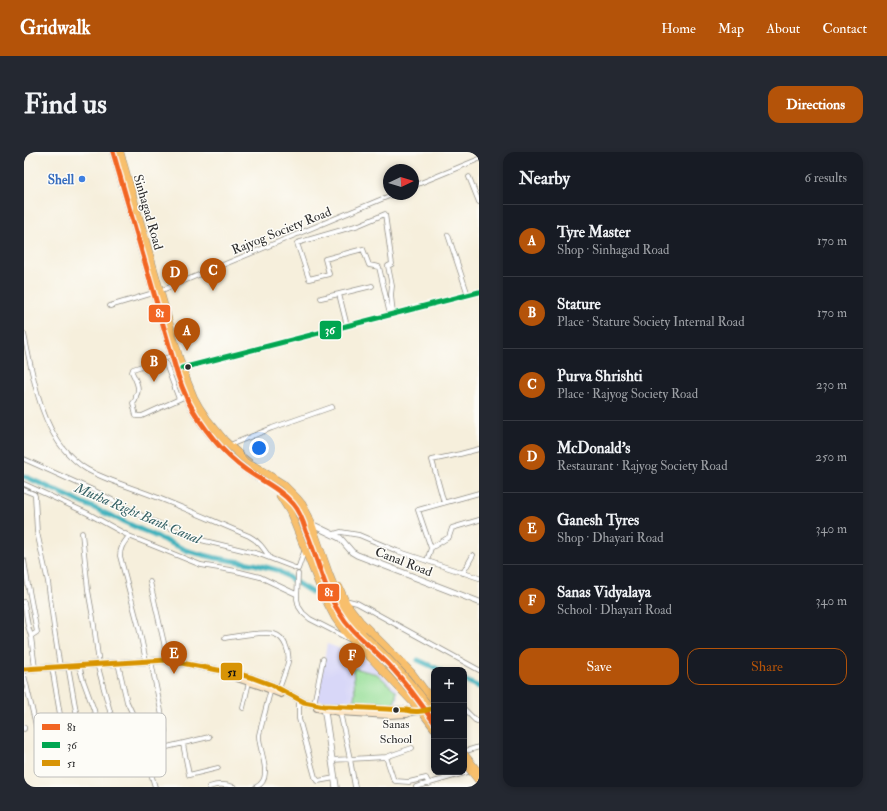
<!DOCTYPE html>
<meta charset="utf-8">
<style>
:root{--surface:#171b24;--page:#242831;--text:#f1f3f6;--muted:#9ea1a6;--line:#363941;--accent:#b45309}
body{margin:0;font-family:"IM FELL Double Pica",serif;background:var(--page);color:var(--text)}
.controls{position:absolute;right:12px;bottom:12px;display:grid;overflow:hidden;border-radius:8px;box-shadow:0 2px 6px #0003}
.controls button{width:36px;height:36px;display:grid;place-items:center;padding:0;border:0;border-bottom:1px solid var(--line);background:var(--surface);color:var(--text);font:20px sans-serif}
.compass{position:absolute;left:359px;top:12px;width:36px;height:36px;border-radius:50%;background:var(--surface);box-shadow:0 2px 6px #0003;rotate:86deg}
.you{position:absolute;left:235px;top:296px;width:14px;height:14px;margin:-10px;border:3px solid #fff;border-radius:50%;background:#1a73e8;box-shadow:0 0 0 6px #1a73e833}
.badge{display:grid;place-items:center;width:26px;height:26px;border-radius:50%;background:var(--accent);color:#fff;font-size:13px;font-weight:700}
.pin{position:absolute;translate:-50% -33px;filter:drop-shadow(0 1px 2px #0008)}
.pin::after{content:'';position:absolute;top:21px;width:14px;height:12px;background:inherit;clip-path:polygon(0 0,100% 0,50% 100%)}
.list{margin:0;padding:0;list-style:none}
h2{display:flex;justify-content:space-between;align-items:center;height:52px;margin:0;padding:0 16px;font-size:17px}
h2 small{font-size:13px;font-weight:400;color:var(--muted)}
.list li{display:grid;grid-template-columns:26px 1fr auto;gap:12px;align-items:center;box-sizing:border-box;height:72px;padding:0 16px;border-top:1px solid var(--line)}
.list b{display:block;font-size:15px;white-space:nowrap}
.list p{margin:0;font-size:13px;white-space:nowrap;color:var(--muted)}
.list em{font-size:13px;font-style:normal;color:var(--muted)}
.actions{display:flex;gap:8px;padding:12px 16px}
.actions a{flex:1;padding:9px 0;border:1px solid var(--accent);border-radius:12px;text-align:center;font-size:14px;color:var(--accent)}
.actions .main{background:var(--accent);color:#fff}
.icon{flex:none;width:22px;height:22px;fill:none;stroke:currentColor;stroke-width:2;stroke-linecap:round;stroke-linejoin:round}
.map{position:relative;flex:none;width:455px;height:635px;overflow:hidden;border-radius:12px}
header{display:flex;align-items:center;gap:24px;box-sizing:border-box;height:56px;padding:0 20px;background:var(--accent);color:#fff}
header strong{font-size:19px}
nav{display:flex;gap:22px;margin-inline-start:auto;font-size:14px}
.intro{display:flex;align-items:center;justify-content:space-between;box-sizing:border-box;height:96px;padding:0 24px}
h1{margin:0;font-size:28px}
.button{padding:10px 18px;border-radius:12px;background:var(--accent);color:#fff;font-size:14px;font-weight:700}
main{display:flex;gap:24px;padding:0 24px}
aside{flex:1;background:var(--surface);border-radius:12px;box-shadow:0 2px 6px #0003}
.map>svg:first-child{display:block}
</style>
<header>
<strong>Gridwalk</strong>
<nav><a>Home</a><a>Map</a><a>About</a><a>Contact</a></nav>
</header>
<div class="intro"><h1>Find us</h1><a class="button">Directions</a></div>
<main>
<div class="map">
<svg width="455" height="635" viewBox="0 0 455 635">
<rect width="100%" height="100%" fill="#fdfcf7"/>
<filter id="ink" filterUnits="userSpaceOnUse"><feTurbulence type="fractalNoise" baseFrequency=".025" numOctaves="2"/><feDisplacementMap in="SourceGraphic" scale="8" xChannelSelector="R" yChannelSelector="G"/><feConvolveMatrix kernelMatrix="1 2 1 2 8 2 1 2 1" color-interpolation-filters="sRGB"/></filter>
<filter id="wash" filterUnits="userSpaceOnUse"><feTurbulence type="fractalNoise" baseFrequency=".012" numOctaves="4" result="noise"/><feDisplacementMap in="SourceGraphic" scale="16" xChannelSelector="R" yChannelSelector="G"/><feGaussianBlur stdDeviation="0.9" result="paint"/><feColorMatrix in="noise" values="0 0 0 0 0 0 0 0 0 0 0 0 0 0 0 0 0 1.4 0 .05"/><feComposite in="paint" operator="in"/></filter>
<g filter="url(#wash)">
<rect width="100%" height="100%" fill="#f6efdc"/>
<!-- built -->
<path fill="#d8d7f8" d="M303,492l23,8 19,9 29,29v8l-4,10 -42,-2 -36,-6z"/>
<!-- green -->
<path fill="#98df99" stroke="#628562" d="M329,516l24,6 19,17v7l-3,7 -40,-1 2,-11z"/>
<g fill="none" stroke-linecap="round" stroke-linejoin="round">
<!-- canal -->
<path stroke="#43b2bd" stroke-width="5" d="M0,324l164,75 28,7 38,6 23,6 34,22
M394,508l22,10
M440,528l15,7"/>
</g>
</g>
<g filter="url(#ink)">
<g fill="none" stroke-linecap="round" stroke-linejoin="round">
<defs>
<path id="minor" d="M445,25l10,25
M389,34l66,-27
M424,83l20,60
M297,146l18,-4
M86,154l50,-15 234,-97
M366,163l-11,-48 -10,-2 -6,-16 -38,10 4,15 -20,5 -12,-36 62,-18 26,-11 7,50 -4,2 4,20 -1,9 2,19
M323,174l-8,-32 33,-8
M0,182c7,33 14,76 32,104 6,11 21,26 32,32 20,11 46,18 68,27 31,12 62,26 93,39 10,5 15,13 21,22
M148,204l-39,13 -1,3c3,7 9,16 4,24 0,3 0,5 -3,7l3,13h6l44,-20
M140,207l15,40
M158,216l297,-76
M206,293l42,-17 60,-21
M0,307l71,32 55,29 51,20 58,14 39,15 7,-20
M0,332l63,29 42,23
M0,338l10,4 1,2 2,36 11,50 6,46 6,39
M420,351l-12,-43 28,-6 19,-5
M58,381l6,57 5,28 6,46 -1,3 23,85
M310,382l7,-2 18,3 38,16 82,27
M407,396l18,-11 3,-9 27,-8
M0,408l4,25 9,47 -6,4 4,32
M403,409l4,-13 -13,-38 61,-17
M439,421l10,-18
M274,422l-1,25 2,8 4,6 7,6 39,20
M126,430l14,61 2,17
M321,448l12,3 122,67
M0,450l4,24 3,10
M201,486c12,-2 40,-7 49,-4 11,3 16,19 14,28 -2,9 -6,18 -9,27
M122,509l-7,-33 -19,-72c0,-9 4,-13 9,-20l72,29 35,6 24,6 36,17
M127,509l14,70
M94,511l9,39 8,17 20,68
M55,513l4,15 11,30 6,25
M44,514l12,68
M28,515l14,83
M0,523l19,80
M275,551v16l16,58 3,4 17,-3
M290,552l9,-45
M219,556l6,-26
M440,557l11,11 2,1
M316,560l10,47 5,28
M0,575v2
M159,592l6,31 29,-7
M442,599l13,-4
M362,605l7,21 2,3 14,1 17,-4 3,6
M308,608l54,-3 26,-9
M32,620l52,-7 38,-13 63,-15
M185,635c9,-3 15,-3 25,0
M232,635c19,-8 2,-38 3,-52 1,-5 3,-11 4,-16 3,-10 5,-20 8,-30
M392,635l52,-15 3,-2"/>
<path id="tertiary" d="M287,372l29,14 12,14 5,3 122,47
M300,554l12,81"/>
<path id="secondary" d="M0,517l142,-9 57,11h6l24,7 19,7 32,17 20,4 82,4 5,2 13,-1
M199,519l5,4 33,11 20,8
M293,556l23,4 49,3 18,-1 4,-2"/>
<path id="primary" d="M89,0l64,221c4,9 7,19 11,28 14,26 34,51 57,68 10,8 23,13 33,21 9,7 17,16 22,25 6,15 12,29 17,44 9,27 18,61 43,78
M96,0l63,219 11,27 5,9 8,12 18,22 17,16 9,7 32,20 14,14 5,6 7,13 20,57 13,33 12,18 9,9
M256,344l10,16 34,85 11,21 10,14 9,10 17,16 51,54 12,16
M315,435l7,16 14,18 52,52 22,30"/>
</defs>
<!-- minor casing -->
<use href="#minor" stroke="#908d84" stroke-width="5.5"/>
<!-- tertiary casing -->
<use href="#tertiary" stroke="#908d84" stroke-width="7"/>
<!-- secondary casing -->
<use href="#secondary" stroke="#908d84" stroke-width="8"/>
<!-- primary casing -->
<use href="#primary" stroke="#908d84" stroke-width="8"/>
<!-- minor -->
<use href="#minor" stroke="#fff" stroke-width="4"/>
<!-- tertiary -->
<use href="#tertiary" stroke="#fff" stroke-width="5.5"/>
<!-- secondary -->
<use href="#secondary" stroke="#fce5c4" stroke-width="6"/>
<!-- primary -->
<use href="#primary" stroke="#f8bf6c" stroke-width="7"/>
<defs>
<path id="primary-bridge" d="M339,482c26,24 50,50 71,79
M336,485l23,22 29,33 22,30
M440,602l15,19
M440,610l15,19"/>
</defs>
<!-- primary-bridge casing -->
<use href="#primary-bridge" stroke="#908d84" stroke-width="8" stroke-linecap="butt"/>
<!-- primary-bridge -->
<use href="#primary-bridge" stroke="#f8bf6c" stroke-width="7"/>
<defs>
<path id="bus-1" d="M89,0l64,221c3,9 7,19 11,28 13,25 35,53 58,69 16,11 34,19 47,34 7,8 10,17 13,27 11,26 18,58 33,81 11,19 28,31 43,46 20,19 36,42 52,64"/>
<path id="bus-2" d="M158,216l297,-76"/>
<path id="bus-3" d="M0,517l142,-9 57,11h6l24,7 19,7 32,17 20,4 82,4c10,3 18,1 28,-2"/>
</defs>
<!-- bus-1 casing -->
<use href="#bus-1" stroke="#fdfcf7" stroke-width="8"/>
<!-- bus-2 casing -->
<use href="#bus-2" stroke="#fdfcf7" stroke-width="8"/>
<!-- bus-3 casing -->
<use href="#bus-3" stroke="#fdfcf7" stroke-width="8"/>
<!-- bus-1 -->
<use href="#bus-1" stroke="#f26522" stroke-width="5"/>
<!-- bus-2 -->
<use href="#bus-2" stroke="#00a651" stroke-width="5"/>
<!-- bus-3 -->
<use href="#bus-3" stroke="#d89406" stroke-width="5"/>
</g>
</g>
<!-- markers -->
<circle fill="#3f7fe0" stroke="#fdfcf7" stroke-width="1.5" cx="58" cy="27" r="4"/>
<g fill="#2b2b2b" stroke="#fdfcf7" stroke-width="1.5">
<circle cx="164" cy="215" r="3.5"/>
<circle cx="372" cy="558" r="3.5"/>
</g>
<g text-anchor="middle" stroke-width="3" stroke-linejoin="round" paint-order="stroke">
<!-- bus labels -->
<g font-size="12" fill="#2b2b2b" stroke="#fdfcf7">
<text x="372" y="576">Sanas<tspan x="372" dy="15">School</tspan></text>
</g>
<!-- shop labels -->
<g font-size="13" font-weight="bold" fill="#366cbe" stroke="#fdfcf7" text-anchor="end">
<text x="50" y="32">Shell</text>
</g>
<!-- street labels -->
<g font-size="13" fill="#2b2b2b" stroke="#fdfcf7">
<text transform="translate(125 60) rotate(74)" y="5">Sinhagad Road</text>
<text transform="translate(257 78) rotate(-22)" y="5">Rajyog Society Road</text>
<text transform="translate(380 409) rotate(21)" y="5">Canal Road</text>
</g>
<!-- water labels -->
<g font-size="14" font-style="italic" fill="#356165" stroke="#fdfcf7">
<text transform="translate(114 361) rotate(23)" y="5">Mutha Right Bank Canal</text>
</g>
</g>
<!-- legend -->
<rect x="10" y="561" width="132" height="64" rx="6" fill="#fdfcf7" stroke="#bebdba" stroke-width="1"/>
<rect x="18" y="572" width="18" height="6" fill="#f26522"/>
<rect x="18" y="590" width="18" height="6" fill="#00a651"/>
<rect x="18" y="608" width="18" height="6" fill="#d89406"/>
<g font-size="11" fill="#2b2b2b">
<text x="43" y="579">81</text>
<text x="43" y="597">36</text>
<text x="43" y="615">51</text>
</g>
<g stroke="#fdfcf7" stroke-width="1.5">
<rect x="124" y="152" width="23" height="19" rx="4" fill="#f26522"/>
<rect x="295" y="168" width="23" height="20" rx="4" fill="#00a651"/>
<rect x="293" y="431" width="23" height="19" rx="4" fill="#f26522"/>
<rect x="196" y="510" width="23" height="19" rx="4" fill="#d89406"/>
</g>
<g font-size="11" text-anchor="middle" font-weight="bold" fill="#fff">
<text x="136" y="165">81</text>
<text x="306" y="182">36</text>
<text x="305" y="444">81</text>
</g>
<g font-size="11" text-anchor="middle" font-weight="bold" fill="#111">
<text x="208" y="524">51</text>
</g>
</svg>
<div class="controls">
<button>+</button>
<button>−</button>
<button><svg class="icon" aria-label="layers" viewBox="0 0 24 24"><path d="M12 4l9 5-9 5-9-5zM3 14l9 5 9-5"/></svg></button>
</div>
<svg class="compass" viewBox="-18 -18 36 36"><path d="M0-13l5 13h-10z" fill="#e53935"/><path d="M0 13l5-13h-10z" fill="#9ea1a6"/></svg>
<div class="you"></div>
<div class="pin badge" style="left:163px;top:199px">A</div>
<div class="pin badge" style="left:130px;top:230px">B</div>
<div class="pin badge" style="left:189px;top:139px">C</div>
<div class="pin badge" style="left:151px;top:141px">D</div>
<div class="pin badge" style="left:150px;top:522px">E</div>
<div class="pin badge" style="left:328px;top:524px">F</div>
</div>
<aside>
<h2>Nearby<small>6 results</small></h2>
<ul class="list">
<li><span class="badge">A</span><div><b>Tyre Master</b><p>Shop · Sinhagad Road</p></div><em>170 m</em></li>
<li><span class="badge">B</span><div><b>Stature</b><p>Place · Stature Society Internal Road</p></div><em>170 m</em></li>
<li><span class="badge">C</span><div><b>Purva Shrishti</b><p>Place · Rajyog Society Road</p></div><em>230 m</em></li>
<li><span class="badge">D</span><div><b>McDonald's</b><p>Restaurant · Rajyog Society Road</p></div><em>250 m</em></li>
<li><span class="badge">E</span><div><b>Ganesh Tyres</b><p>Shop · Dhayari Road</p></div><em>340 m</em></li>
<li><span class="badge">F</span><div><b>Sanas Vidyalaya</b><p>School · Dhayari Road</p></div><em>340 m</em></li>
</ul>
<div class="actions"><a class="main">Save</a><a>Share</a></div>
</aside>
</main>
